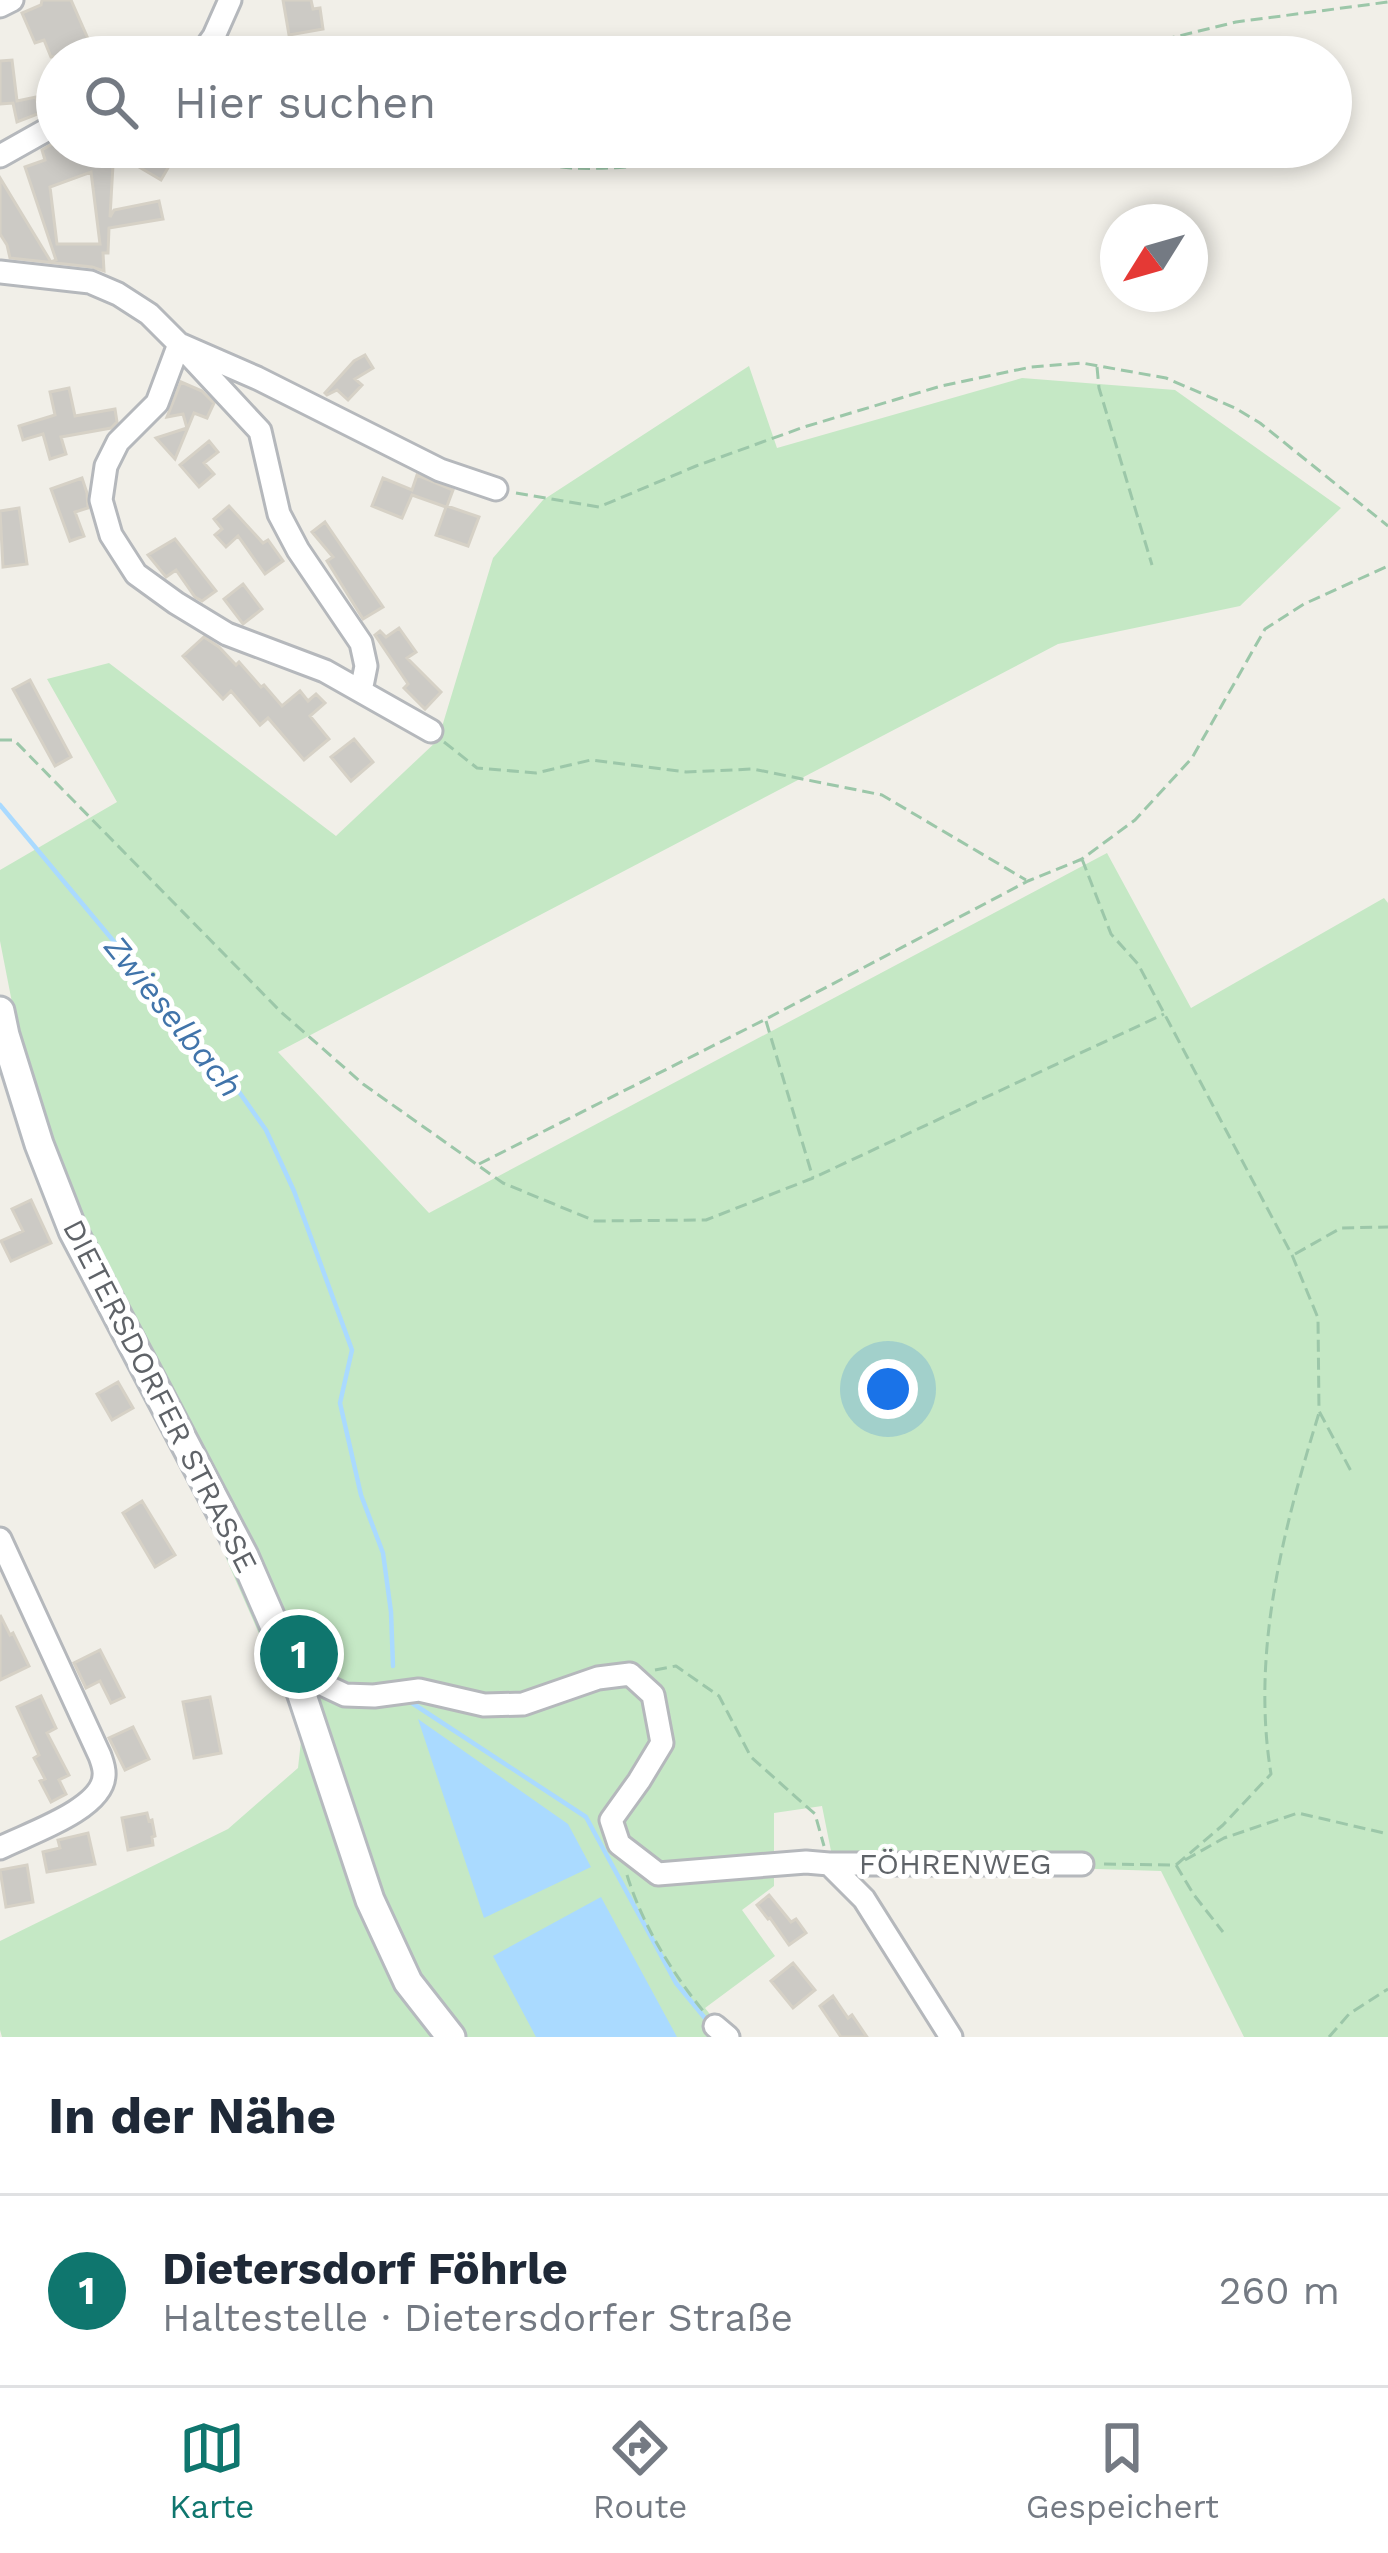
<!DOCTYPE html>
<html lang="de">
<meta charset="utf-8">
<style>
:root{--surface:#fff;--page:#f6f6f7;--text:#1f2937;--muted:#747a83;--line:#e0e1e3;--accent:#0f766e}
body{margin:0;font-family:"Work Sans",sans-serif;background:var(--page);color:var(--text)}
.compass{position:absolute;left:1100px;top:204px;width:108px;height:108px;border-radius:50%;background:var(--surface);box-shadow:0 6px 18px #0003;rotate:233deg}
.you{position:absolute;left:888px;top:1389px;width:42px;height:42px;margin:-30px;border:9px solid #fff;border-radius:50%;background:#1a73e8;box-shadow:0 0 0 18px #1a73e833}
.badge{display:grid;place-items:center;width:78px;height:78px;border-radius:50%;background:var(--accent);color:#fff;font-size:39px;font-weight:700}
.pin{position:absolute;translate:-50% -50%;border:6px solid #fff;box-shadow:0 3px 12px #0006}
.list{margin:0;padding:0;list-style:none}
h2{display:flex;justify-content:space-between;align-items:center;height:156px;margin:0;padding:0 48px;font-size:51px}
h2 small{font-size:39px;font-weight:400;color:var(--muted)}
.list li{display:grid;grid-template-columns:78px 1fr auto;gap:36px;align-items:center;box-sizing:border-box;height:192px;padding:0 48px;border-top:3px solid var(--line)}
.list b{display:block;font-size:45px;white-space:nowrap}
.list p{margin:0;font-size:39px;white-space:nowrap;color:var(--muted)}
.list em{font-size:39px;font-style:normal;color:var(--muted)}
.icon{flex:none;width:66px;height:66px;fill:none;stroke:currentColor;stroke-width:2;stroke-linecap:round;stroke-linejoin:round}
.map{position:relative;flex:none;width:1388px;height:2037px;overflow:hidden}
.search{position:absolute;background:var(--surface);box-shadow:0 6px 18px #0003;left:36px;right:36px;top:36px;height:132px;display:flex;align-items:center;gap:30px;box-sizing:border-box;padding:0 42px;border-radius:66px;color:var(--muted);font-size:45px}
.sheet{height:348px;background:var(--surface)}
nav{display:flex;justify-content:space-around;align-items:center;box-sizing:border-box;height:168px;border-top:3px solid var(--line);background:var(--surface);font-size:33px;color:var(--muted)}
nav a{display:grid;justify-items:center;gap:6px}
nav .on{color:var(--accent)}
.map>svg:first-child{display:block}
</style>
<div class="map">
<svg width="1388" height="2037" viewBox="0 0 1388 2037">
<rect width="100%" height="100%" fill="#f1efe8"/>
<!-- green -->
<path fill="#c5e8c5" d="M749,366l28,82 245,-70 153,12 166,118 -101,98 -182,38 -780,408 151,161 678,-360 84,155 193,-110 4,5v1134h-144l-83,-166 -328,-10 -11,-55 -48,7v73l-32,24 33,46 -70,52 23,29h-726l-2,-7v-89l228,-112 70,-61 4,-36 -105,-240 -113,-233 -67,-231 -17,-87v-71l117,-68 -70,-123 62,-16 227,173 102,-96 55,-182 50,-58z"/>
<!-- water -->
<path fill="#aadaff" d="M418,1719l150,105 23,43 -107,51z
M601,1897l76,140h-141l-43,-81z"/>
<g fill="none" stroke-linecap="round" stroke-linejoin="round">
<!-- stream -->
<path stroke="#aadaff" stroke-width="4.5" d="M0,805l237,284 29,41 28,61 58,159 -12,53 21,92 22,58 8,59 2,54
M412,1703l174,114 90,166 33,40"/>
</g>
<!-- building -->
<path fill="#cccac5" stroke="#d6d1c6" stroke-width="3" fill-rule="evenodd" d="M42,0h29l25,57h-45l-7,-17 -9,3 -13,-30 19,-8z
M283,0h28l2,9 7,-1 3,21 -34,6z
M12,60l5,41 19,-4 4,16 -23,9 -4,-19 -13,1v-43z
M57,141v6h20l3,10 47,3 -14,5 -3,52 4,-7 45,-9 4,18 -54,9 -1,25h-5l1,18 -12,-4 -82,-9 -3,-13 -7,-11v-56l51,84 5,-2 -31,-93 20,-7 -3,-10zM91,172l9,72h-43l-7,-57z
M154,147h26l-19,33 -22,-13 8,-15 4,2z
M365,355l8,13 -18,11 7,6 -14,15 -11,-10 -10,5 -2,-2 29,-32z
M181,382l21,9 12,12 -7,15 -13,-5 -19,46 -19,-21 31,-10 -4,-14 -16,3z
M69,388l6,28 40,-7 2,13 -6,6 -50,9 5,17 -16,5 -7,-25 -20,6 -4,-14 36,-11 -5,-23z
M209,441l9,11 -14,11 10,11 -15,13 -19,-22z
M417,475l36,15 -6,16 32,11 -11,29 -32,-11 10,-28 -34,-12 -10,23 -30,-12 11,-28 29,12z
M82,478l5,15 1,15 -13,4 9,24 -14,5 -19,-52z
M229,506l34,37 5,-3 15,21 -18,13 -27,-38 -12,11 -11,-12 7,-6 -8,-10z
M19,508l8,56 -24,3 -3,-56z
M325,522l58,85 -20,12 -36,-58 6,-4 -21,-25z
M175,539l41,52 -14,10 -7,-4 -19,-27 -10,7 -18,-22z
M243,584l19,25 -19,15 -19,-25z
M399,628l17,24 -9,6 34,34 -16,17 -21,-21 4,-4 -33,-49 5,-4 6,6z
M204,637l15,10 17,18 3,-3 22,25 3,-2 18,21 18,-15 8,10 8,-7 9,9 -15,13 19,23 -25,21 -36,-42 -8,7 -29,-34 -8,8 -40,-43z
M30,680l41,77 -16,9 -42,-77z
M354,739l19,23 -22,19 -20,-24z
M31,1200l20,43 -40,18 -10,-20 22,-10 -11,-22z
M118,1382l15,26 -21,12 -15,-26z
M142,1501l33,54 -20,12 -32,-54z
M0,1615l10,20 3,-2 16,33 -29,14z
M100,1650l24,47 -13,6 -11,-22 -14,7 -12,-25z
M41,1696l15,32 -9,5 22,42 -10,5 7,14 -15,8 -11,-21 5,-2 -11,-21 5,-3 -22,-48z
M210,1697l11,56 -27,5 -11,-56z
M133,1727l16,32 -24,11 -16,-32z
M147,1813l2,8 3,-1 3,16 -3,1 1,8 -25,5 -6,-32z
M88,1833l7,31 -48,8 -4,-20 17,-4 -2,-8z
M27,1865l6,37 -27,5 -6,-37z
M769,1895l22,27 5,-3 10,14 -17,12 -19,-27 -2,1 -11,-14z
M793,1963l22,27 -22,18 -22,-27z
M833,1996l15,22 4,-3 15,22h-26l-21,-31z"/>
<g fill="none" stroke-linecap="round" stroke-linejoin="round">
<defs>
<path id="street" d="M0,6l12,-6
M199,57l15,-21 16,-36
M0,156l57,-32
M0,272l90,10 28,12 31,20 30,30 78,34 183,92 56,19
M361,691l5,-25 -5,-23 -63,-93 -19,-36 -19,-83 -81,-87 -22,59 -39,39 -12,24 -5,34 10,35 25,39 40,29 51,31 98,37 106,60
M0,1539l100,217c2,6 5,13 4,20 -2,34 -77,58 -104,72
M294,1671l51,24 29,1 45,-6 65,15 39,-1 75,-26 32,-4 23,21 9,48 -23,38 -28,39 8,24 39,30 148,-12 23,2 35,35 87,138
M829,1864h253
M715,2026l13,11"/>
<path id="secondary" d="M0,1011l5,24 34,109 34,87 171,325 50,115 76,229 38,82 43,55"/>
</defs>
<!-- street casing -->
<use href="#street" stroke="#b5b8bc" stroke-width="27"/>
<!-- secondary casing -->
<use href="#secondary" stroke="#b6babf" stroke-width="33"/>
<!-- path -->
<path stroke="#9cc7a9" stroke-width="3" stroke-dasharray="12 6" stroke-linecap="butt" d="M1093,57l143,-35 152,-20
M491,147c25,9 54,19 81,21 66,3 141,-12 206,-21
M1097,367l2,21 53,177
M516,493l83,14 97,-41 108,-39 137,-41 90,-19 51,-4 84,15 69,30 25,15 128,103
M0,740h14l267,272 82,72 140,99 92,38 111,-1 107,-42 351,-164
M444,742l33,26 59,5 55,-13 95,12 67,-3 129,26 144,85
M1082,859l29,75 27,30 154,291 26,63 1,93 33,62
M766,1021l47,157
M479,1164l287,-145 262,-138 54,-22 53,-39 57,-62 73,-129 39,-25 84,-38
M1295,1254l46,-26 47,-1
M655,1670l21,-4 43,30 32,61 64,57 9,32
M1185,1860l39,-22 74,-25 90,21
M1104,1864l72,1 47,-40 48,-51c-20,-122 12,-244 48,-361
M1176,1865l18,30 29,37
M627,1875c15,49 45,98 77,137
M1329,2037l20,-23 39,-25"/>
<!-- street -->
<use href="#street" stroke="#fff" stroke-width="21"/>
<!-- secondary -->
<use href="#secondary" stroke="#fff" stroke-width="27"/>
</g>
<g text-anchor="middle" stroke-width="10" stroke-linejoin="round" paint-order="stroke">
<!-- street labels -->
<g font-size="30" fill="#5f6368" stroke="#fff">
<text transform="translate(160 1396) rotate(63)" y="10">DIETERSDORFER STRASSE</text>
<text x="955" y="1874">FÖHRENWEG</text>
</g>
<!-- water labels -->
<g font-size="33" font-style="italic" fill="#4174aa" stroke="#fff">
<text transform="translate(174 1016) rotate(51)" y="12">Zwieselbach</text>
</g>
</g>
</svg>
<svg class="compass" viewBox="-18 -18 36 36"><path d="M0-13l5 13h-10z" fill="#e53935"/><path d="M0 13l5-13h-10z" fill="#747a83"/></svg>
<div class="you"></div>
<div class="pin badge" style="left:299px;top:1654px">1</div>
<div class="search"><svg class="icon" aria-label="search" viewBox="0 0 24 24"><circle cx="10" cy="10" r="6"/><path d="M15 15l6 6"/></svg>Hier suchen</div>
</div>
<section class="sheet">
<h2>In der Nähe<small></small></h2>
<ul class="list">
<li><span class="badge">1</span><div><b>Dietersdorf Föhrle</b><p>Haltestelle · Dietersdorfer Straße</p></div><em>260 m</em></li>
</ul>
</section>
<nav>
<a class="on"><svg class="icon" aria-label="map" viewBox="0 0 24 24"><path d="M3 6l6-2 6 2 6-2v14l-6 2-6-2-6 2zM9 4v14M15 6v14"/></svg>Karte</a>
<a><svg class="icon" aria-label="directions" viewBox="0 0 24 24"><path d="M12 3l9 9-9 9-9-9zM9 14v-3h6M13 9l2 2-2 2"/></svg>Route</a>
<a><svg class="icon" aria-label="saved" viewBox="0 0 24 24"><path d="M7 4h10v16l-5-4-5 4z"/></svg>Gespeichert</a>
</nav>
